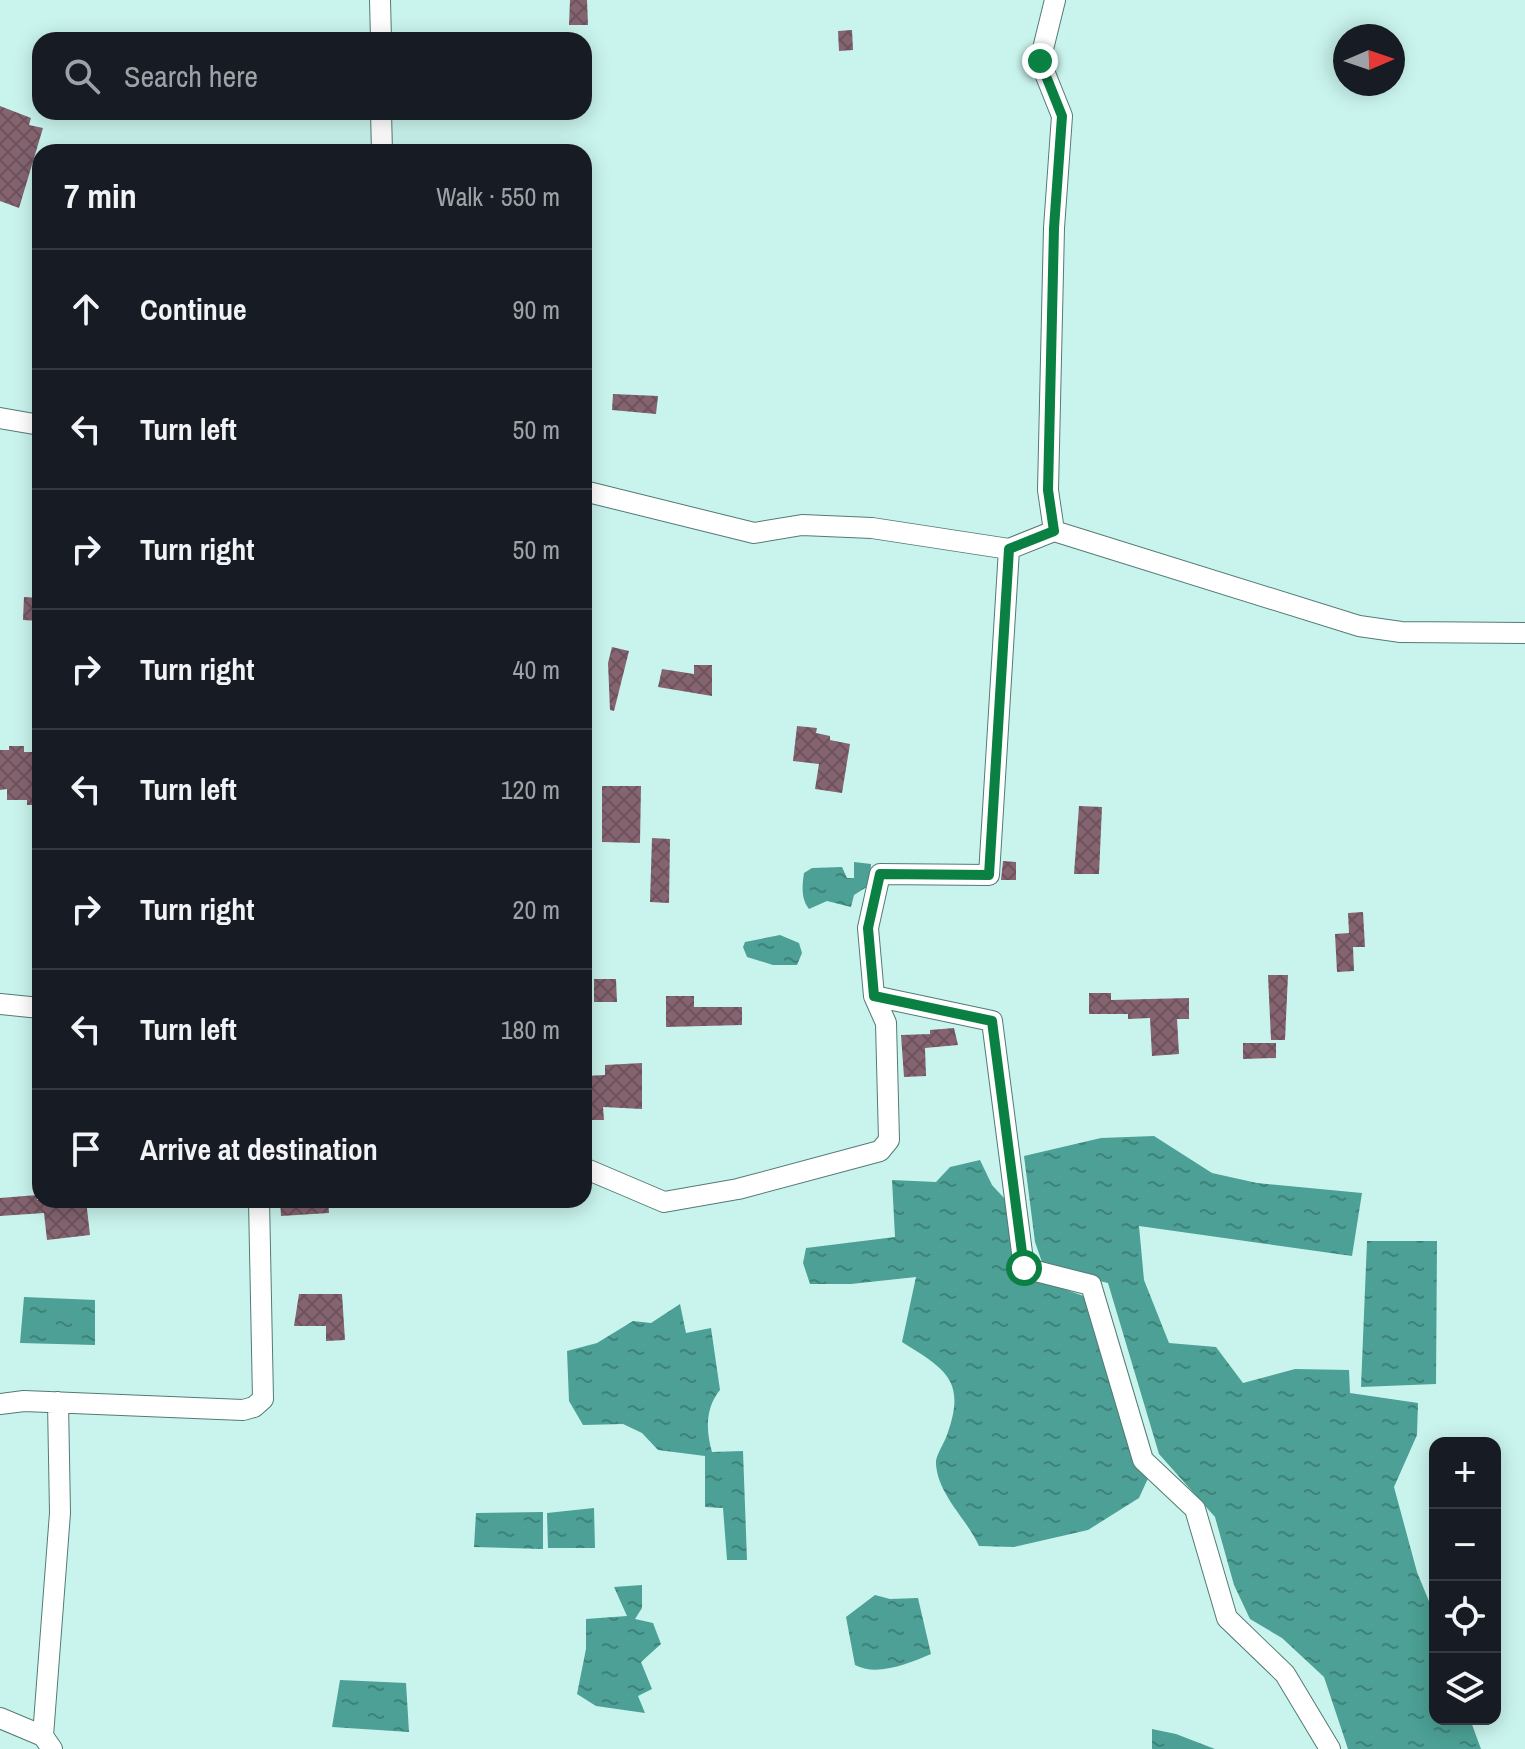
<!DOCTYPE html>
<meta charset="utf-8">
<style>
:root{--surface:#171b24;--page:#242831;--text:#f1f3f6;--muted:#9ea1a6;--line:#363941}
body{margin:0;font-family:"Archivo Narrow",sans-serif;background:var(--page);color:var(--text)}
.controls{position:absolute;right:24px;bottom:24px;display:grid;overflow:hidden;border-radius:16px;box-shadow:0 4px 20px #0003}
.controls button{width:72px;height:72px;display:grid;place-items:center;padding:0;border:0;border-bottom:2px solid var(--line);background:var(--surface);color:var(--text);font:40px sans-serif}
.compass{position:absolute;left:1333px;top:24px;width:72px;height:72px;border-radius:50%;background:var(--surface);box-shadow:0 4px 20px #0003;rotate:88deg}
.stop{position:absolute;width:24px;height:24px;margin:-18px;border:6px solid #0b8043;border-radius:50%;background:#fff}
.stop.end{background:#0b8043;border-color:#fff;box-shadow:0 2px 8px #0008}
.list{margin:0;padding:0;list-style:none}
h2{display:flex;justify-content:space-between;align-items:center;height:104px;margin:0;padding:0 32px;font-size:34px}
h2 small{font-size:26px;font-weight:400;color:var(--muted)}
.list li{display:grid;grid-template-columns:52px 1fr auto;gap:24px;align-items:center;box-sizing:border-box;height:120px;padding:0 32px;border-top:2px solid var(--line)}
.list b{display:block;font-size:30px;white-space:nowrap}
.list em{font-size:26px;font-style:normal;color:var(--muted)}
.icon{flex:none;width:44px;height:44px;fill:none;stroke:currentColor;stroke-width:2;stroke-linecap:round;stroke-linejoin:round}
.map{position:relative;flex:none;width:1525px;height:1749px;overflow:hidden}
.search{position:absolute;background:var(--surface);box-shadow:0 4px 20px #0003;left:32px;top:32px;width:560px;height:88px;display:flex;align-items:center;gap:20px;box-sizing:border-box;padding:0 28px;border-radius:24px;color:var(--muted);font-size:30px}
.panel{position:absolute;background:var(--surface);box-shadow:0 4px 20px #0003;left:32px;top:144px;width:560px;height:1064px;border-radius:24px}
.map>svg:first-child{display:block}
</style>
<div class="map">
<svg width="1525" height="1749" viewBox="0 0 1525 1749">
<defs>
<pattern id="water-ripples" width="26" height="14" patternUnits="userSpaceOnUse" patternTransform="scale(2)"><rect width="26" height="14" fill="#4ca095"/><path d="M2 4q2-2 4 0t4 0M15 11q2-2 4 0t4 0" fill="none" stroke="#3e8279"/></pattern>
<pattern id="building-cross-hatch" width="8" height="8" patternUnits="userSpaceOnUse" patternTransform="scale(2)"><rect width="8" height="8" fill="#856470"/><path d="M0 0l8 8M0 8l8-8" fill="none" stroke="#6c525c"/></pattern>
</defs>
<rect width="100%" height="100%" fill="#c9f4ed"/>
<!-- water -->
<path fill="url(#water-ripples)" d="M854,862l17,2 -1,21 -16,10 -3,12 -24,-6 -18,8c-8,-10 -7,-23 -5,-36l8,-5 30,-1 5,11h7z
M780,935l19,8 3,10 -5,12h-24l-26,-8 -4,-10 2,-5z
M1154,1136l58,37 45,10 105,10 -10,63 -213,-30 5,54 25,63 47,4 27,36 52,-14 54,1 1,23 68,10 -1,32 -23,52 23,85 18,44v103h35l11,30h-133l-24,-72 -42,-39 -32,-19 -16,-34 -19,-68 -56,-63 -51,-171 -64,-15 -9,-26 -11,-86 77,-18z
M980,1160l12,25 23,25 12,66 68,24 55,174 -11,24 -51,32 -74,17 -35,-1c-12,-27 -41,-51 -43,-82 -1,-8 8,-20 11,-29 20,-55 -2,-66 -45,-93l14,-65 -65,7h-41l-7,-21 3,-15 89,-11 -3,-57 44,2 14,-15z
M1367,1241h70l-1,143 -75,3z
M24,1297l71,3v45l-75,-2z
M680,1304l6,29 25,-5 9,62c-15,18 -14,41 -8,62l31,-1 4,109h-20l-4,-52 -18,-1v-51l-47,-6 -16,-17 -19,-9 -40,1 -14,-24 -2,-50 30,-8 36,-22 18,2z
M594,1508l1,40h-47l-1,-35z
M543,1512v37l-69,-2 2,-34z
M642,1585v23l-7,11 18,4 8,21 -20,18 11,27 -14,7 7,17 -49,-7 -19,-12 9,-45v-30l41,-3 -13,-29z
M875,1595l15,4 28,-1 13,56c-21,9 -54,23 -76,11l-9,-48z
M340,1680l66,3 3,49 -77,-5z
M1152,1729l24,5 39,15h-63z"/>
<!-- building -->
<path fill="url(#building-cross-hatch)" d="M570,0h17l1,25h-19z
M852,30l1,20 -14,1 -1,-20z
M0,106l31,12 -2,7 14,3 -24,80 -19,-7z
M613,394l45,2 -2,18 -44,-4z
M24,597l16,1v23l-17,-1z
M612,647l17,4 -15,60 -4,-1 -2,-47z
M694,665h18v31l-54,-9 4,-18 32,5z
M797,726l20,2 -1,5 14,3v4l20,4 -8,49 -27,-4 4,-25 -26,-3z
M9,746h15v6h12l-1,32h5v21h-13v-5h-20v-11l-7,1v-40h9z
M602,786h39l-1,57 -38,-1z
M1079,806l23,1 -3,67h-25z
M652,838l18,1 -1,64 -19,-1z
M1003,861l13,1v18h-15z
M1363,912l2,35h-12l1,24 -17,1 -2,-38 14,-1 -1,-20z
M1268,975h20l-3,65h-14z
M594,979h22l1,23h-23z
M1089,993h22v7l78,-2v21h-12l2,35 -27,2 -2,-38 -22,1v-5h-39z
M666,996h28v11h48v18l-76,2z
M954,1028l4,17 -33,3 1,28 -22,1 -3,-42 29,-1v-4z
M1243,1043h33v15l-33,1z
M642,1063v46l-39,-2 1,13h-14l-6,-44 21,-1v-10z
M37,1195v5h49l4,35 -43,5 -3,-27 -44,3v-18z
M280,1200h48l1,13 -48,3z
M299,1294h43l3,46 -19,1v-15h-32z"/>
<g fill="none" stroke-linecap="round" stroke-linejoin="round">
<defs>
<path id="minor" d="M380,0l1,40
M1055,0l-15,61 22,55 -8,112 -6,262 6,41 -45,18 -20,326 -109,-1 -12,54 6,68 118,25 32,247 67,17 52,175 52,49 32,109 58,56 45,75
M381,112l1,40
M0,418l40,7
M584,491l170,42 48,-8 70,3 137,21
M1054,531l305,95 42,6 124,1
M0,1004l40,4
M584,1168l80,34 74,-13 142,-38 9,-11 -3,-117 -12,-27
M0,1404l24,-3 219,9 11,-3 9,-8 -4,-199
M0,1718l43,18
M52,1749l-9,-13 17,-223 -2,-111"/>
</defs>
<!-- minor casing -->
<use href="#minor" stroke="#537b74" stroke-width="22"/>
<!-- minor -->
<use href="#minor" stroke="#fff" stroke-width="20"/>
</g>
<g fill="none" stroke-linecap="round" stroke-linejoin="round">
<!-- route -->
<path stroke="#0b8043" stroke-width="10" d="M1024,1268l-32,-247 -118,-25 -6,-68 12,-54 109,1 20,-326 45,-18 -6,-41 6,-262 8,-112 -22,-55"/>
</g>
</svg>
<div class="controls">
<button>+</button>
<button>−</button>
<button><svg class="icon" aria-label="locate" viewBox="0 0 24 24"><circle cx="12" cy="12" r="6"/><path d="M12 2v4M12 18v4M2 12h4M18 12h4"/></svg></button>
<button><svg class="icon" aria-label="layers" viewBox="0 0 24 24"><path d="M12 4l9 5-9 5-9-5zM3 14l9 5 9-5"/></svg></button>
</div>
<svg class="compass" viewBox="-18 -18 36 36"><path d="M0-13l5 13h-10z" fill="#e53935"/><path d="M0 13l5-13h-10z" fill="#9ea1a6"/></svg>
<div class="stop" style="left:1024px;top:1268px"></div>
<div class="stop end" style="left:1040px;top:61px"></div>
<div class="search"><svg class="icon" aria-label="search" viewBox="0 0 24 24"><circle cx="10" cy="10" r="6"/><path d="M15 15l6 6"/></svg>Search here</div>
<section class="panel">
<h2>7 min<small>Walk · 550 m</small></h2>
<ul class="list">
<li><svg class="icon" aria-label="ahead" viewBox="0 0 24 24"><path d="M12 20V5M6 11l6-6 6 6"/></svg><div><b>Continue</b></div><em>90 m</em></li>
<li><svg class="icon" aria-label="left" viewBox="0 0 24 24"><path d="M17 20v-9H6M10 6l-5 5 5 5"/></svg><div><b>Turn left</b></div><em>50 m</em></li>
<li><svg class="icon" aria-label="right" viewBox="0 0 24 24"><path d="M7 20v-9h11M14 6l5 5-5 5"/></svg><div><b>Turn right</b></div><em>50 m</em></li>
<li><svg class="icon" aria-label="right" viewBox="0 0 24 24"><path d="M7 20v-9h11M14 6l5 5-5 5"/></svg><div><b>Turn right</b></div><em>40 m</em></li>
<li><svg class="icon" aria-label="left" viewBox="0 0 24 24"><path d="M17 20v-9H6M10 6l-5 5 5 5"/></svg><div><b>Turn left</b></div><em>120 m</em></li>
<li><svg class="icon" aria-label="right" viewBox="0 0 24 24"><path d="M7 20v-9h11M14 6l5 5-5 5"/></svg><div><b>Turn right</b></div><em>20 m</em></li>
<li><svg class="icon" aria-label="left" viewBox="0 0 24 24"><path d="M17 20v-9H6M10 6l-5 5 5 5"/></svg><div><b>Turn left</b></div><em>180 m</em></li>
<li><svg class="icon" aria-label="arrive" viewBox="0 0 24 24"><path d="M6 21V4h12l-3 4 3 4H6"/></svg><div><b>Arrive at destination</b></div></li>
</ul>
</section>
</div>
